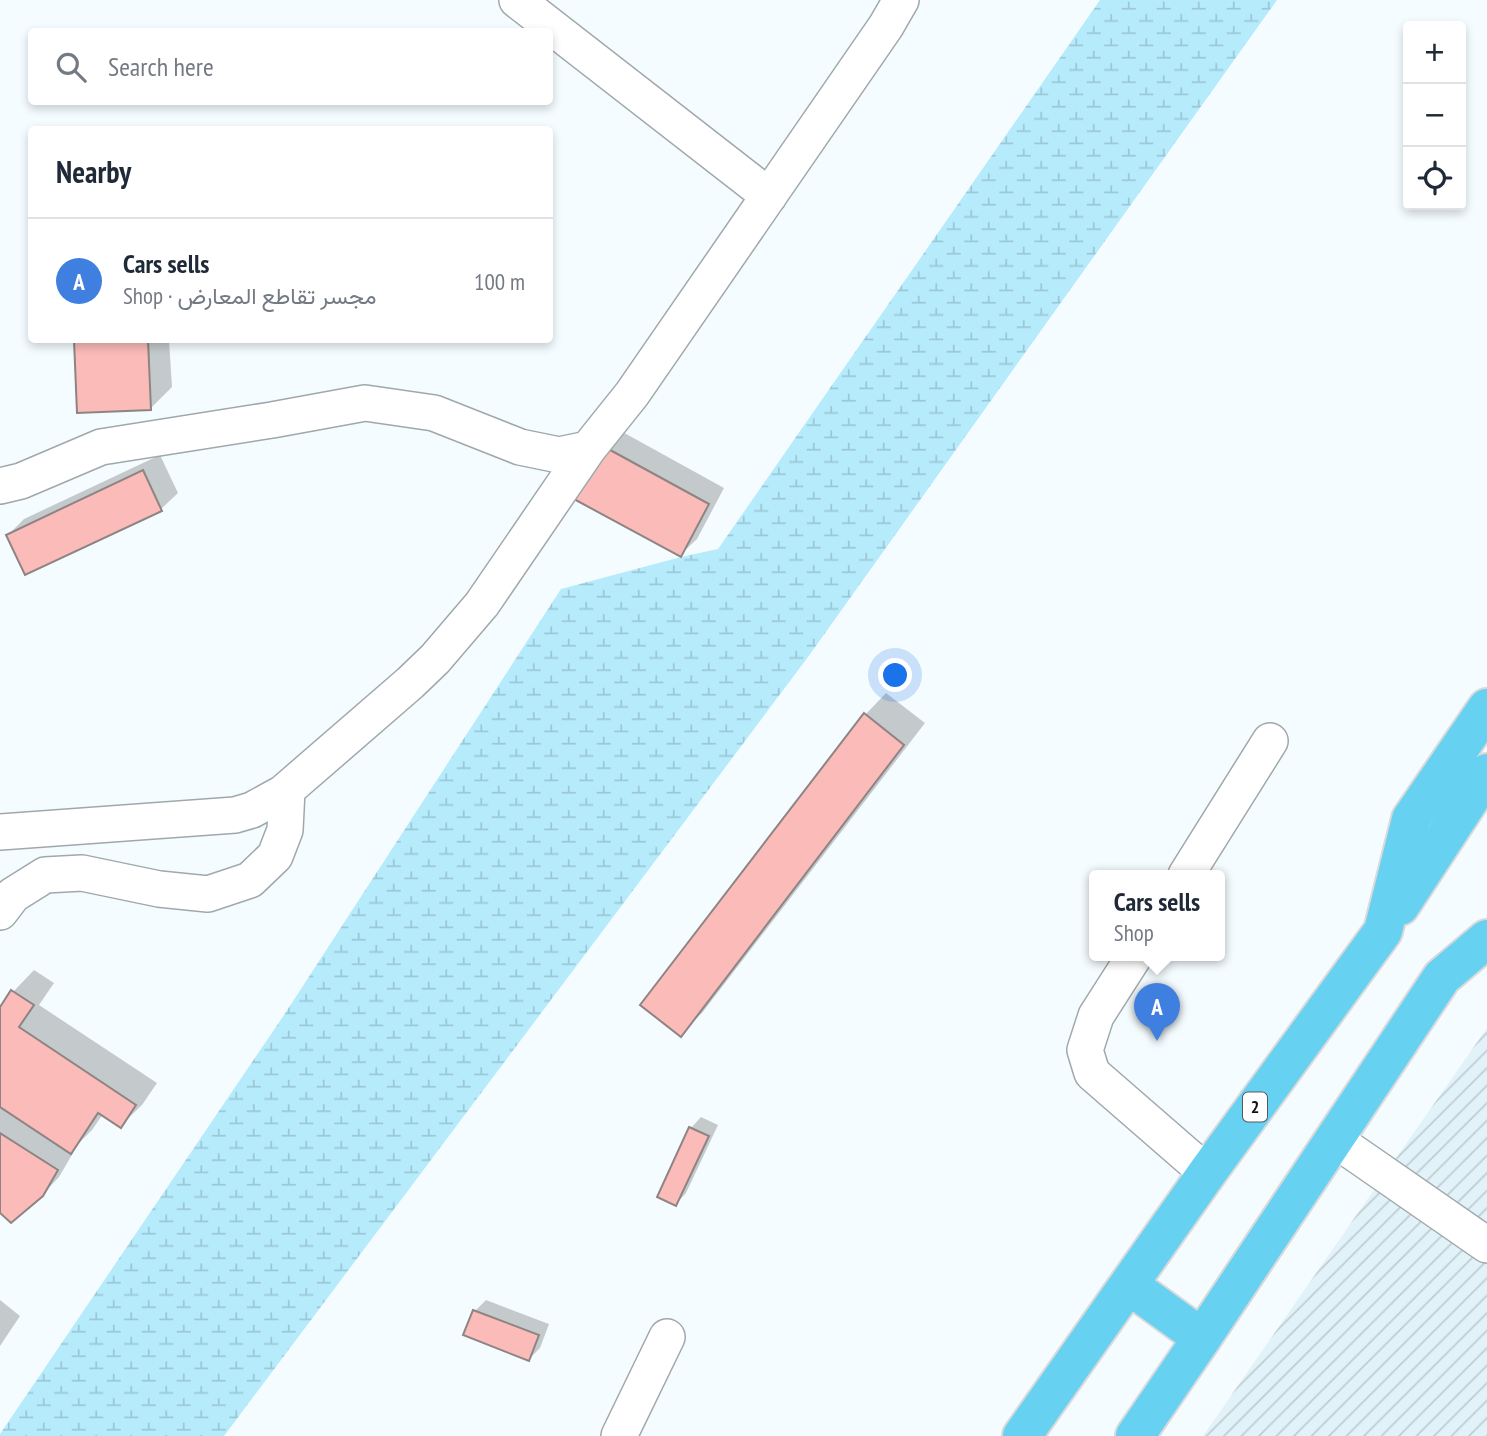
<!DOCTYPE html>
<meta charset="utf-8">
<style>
:root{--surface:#fff;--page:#f2f2f3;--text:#1f2937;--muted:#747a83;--line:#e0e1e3;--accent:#1a73e8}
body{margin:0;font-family:"PT Sans Narrow",Vazirmatn,sans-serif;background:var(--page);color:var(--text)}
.controls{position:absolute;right:21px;top:21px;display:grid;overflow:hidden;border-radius:7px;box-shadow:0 4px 10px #0003}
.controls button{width:63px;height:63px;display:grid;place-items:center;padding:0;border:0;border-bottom:2px solid var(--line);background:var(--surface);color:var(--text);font:35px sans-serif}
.you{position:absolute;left:896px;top:676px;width:24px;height:24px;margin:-18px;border:5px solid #fff;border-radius:50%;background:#1a73e8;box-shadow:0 0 0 10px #1a73e833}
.badge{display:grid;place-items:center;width:46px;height:46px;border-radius:50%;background:var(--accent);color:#fff;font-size:23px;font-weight:700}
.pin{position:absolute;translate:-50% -58px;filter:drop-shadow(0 2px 4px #0008)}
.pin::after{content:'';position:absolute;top:37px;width:24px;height:21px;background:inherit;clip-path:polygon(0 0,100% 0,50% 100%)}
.popup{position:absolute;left:1089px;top:870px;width:136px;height:91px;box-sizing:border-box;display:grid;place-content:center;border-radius:7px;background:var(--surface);filter:drop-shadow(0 2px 5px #0005);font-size:23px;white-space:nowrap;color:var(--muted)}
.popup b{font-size:26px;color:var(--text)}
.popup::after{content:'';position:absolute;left:50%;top:100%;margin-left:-14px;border:14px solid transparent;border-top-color:var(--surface)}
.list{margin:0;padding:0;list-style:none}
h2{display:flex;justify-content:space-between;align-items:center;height:91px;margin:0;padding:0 28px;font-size:30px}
h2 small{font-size:23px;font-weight:400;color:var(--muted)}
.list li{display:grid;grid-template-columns:46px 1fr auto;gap:21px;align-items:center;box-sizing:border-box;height:126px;padding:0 28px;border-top:2px solid var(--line)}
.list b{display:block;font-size:26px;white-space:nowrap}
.list p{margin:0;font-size:23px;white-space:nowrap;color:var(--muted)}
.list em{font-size:23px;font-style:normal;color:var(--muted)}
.icon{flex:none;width:38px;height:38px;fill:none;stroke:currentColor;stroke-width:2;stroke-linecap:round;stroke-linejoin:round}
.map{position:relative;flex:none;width:1487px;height:1436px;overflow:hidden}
.search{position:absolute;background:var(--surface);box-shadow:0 4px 10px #0003;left:28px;top:28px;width:525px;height:77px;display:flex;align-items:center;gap:18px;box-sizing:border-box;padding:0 24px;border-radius:7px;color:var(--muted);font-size:26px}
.panel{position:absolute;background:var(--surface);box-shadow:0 4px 10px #0003;left:28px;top:126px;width:525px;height:217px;border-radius:7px}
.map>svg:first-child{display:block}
</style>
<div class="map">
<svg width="1487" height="1436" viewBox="0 0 1487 1436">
<defs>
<pattern id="industrial-furrows" width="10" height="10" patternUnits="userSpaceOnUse" patternTransform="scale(1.75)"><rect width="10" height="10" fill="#e1f2f8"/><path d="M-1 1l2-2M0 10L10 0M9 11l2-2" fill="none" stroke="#c0ced4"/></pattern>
<pattern id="wetland-marsh" width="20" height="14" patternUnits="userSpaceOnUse" patternTransform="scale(1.75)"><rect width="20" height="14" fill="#b6ebfc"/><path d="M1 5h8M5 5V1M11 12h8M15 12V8" fill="none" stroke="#9bc8d7"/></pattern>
</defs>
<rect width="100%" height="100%" fill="#f5fcff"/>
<!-- industrial -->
<path fill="url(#industrial-furrows)" d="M1487,1028v408h-284l168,-242z"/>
<!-- wetland -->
<path fill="url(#wetland-marsh)" d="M1100,0h177l-469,657 -584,779h-224v-2l284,-419 277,-426 120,-32 37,-8z"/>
<!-- shadow -->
<path fill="#0003" d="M76,340h93l3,47 -22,22 -71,2z
M619,430l105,58 -27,51 -17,16 -105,-57z
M160,455l18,38 -17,16 -135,64 -18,-38 16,-16z
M886,693l39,30 -223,290 -22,21 185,-319z
M34,970l20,13 -15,22 118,78 -15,22 -22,21 -17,-12 -11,16 -22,22 3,1 -14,24 -17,18 -42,16v-200l13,-19z
M701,1117l17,8 -32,68 -10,11 -17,-8 32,-68z
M0,1300l20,16 -20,30z
M486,1300l63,24 -9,24 -11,11 -63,-25 9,-23z"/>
<!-- building -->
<path fill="#fabbb9" stroke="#8d8483" stroke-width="2" d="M74,340h74l3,70 -74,3z
M601,445l108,59 -28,53 -109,-59z
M143,470l19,41 -137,64 -19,-40z
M864,713l40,32 -223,292 -41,-32z
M11,990l23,15 -15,22 117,78 -15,23 -23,-15 -27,41 -71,-47v-100z
M689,1127l20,9 -33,70 -19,-9z
M0,1133l58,37 -15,26 -32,27 -11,-10z
M473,1310l66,25 -10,26 -66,-26z"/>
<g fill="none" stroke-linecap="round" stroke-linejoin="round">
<defs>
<path id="minor" d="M517,0l252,196
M0,486l21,-5 80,-34 171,-27 93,-17 69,10 86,34 39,8 29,-6 44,-55 254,-368 15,-26
M0,832l235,-17 17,-5 31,-17 127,-110 25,-24 47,-55 106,-155
M1186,875l84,-134
M0,912l13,-17 32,-20 37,-2 77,16 49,5 42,-14 25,-24 10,-26 2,-40
M1135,955l-39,61 -11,34 7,23 115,100
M1334,1139l153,106
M619,1436l48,-99"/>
<path id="highway" d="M1400,906l87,-133
M1129,1285l73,53
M1022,1436l185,-263 176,-242 28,-112 76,-111
M1135,1436l67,-98 240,-361 45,-38"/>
</defs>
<!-- minor casing -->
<use href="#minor" stroke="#a0a8ab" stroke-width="38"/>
<!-- highway casing -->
<use href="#highway" stroke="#d8d9d9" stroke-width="42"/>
<!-- minor -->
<use href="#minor" stroke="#fff" stroke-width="35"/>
<!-- highway -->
<use href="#highway" stroke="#66d1f1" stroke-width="38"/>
</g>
<g text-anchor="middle" stroke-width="6" stroke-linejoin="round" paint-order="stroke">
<!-- shield labels -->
<rect fill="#fff" stroke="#565859" stroke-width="2" x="1243" y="1092.5" width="24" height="29" rx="5"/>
<g font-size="18" font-weight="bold" fill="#0e1112">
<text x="1255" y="1113">2</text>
</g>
</g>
</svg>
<div class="controls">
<button>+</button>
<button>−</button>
<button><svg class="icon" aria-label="locate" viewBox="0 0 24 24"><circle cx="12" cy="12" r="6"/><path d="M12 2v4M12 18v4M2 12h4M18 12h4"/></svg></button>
</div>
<div class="you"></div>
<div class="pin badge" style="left:1157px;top:1041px;background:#3f7fe0">A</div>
<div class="popup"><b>Cars sells</b>Shop</div>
<div class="search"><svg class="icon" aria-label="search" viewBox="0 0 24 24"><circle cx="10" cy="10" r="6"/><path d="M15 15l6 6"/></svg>Search here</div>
<section class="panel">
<h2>Nearby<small></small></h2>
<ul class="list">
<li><span class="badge" style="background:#3f7fe0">A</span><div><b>Cars sells</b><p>Shop · مجسر تقاطع المعارض</p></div><em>100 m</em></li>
</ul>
</section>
</div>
